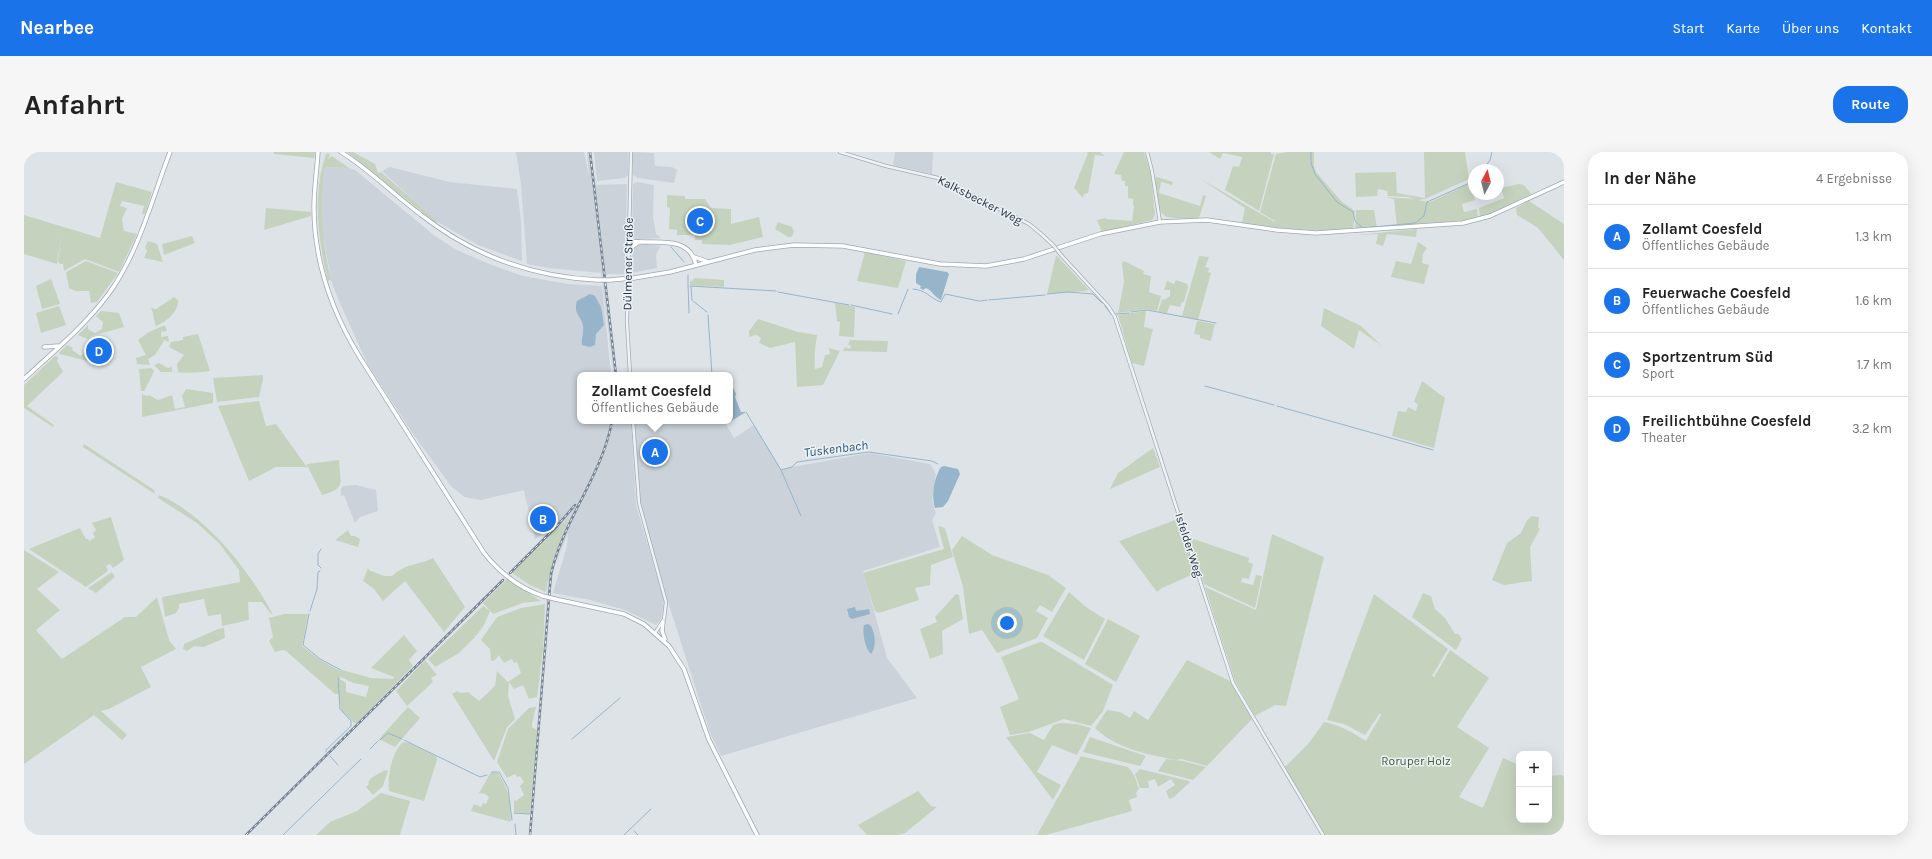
<!DOCTYPE html>
<html lang="de">
<meta charset="utf-8">
<style>
:root{--surface:#fff;--page:#f6f6f6;--text:#222;--muted:#767676;--line:#e0e0e0;--accent:#1a73e8}
body{margin:0;font-family:Karla,sans-serif;background:var(--page);color:var(--text)}
.controls{position:absolute;right:12px;bottom:12px;display:grid;overflow:hidden;border-radius:8px;box-shadow:0 4px 16px #0002}
.controls button{width:36px;height:36px;display:grid;place-items:center;padding:0;border:0;border-bottom:1px solid var(--line);background:var(--surface);color:var(--text);font:20px sans-serif}
.compass{position:absolute;left:1444px;top:12px;width:36px;height:36px;border-radius:50%;background:var(--surface);box-shadow:0 4px 16px #0002;rotate:7deg}
.you{position:absolute;left:983px;top:471px;width:14px;height:14px;margin:-10px;border:3px solid #fff;border-radius:50%;background:#1a73e8;box-shadow:0 0 0 6px #1a73e833}
.badge{display:grid;place-items:center;width:26px;height:26px;border-radius:50%;background:var(--accent);color:#fff;font-size:13px;font-weight:700}
.pin{position:absolute;translate:-50% -50%;border:2px solid #fff;box-shadow:0 1px 4px #0006}
.popup{position:absolute;left:553px;top:220px;width:156px;height:52px;box-sizing:border-box;display:grid;place-content:center;border-radius:8px;background:var(--surface);filter:drop-shadow(0 1px 3px #0005);font-size:13px;white-space:nowrap;color:var(--muted)}
.popup b{font-size:15px;color:var(--text)}
.popup::after{content:'';position:absolute;left:50%;top:100%;margin-left:-8px;border:8px solid transparent;border-top-color:var(--surface)}
.list{margin:0;padding:0;list-style:none}
h2{display:flex;justify-content:space-between;align-items:center;height:52px;margin:0;padding:0 16px;font-size:17px}
h2 small{font-size:13px;font-weight:400;color:var(--muted)}
.list li{display:grid;grid-template-columns:26px 1fr auto;gap:12px;align-items:center;box-sizing:border-box;height:64px;padding:0 16px;border-top:1px solid var(--line)}
.list b{display:block;font-size:15px;white-space:nowrap}
.list p{margin:0;font-size:13px;white-space:nowrap;color:var(--muted)}
.list em{font-size:13px;font-style:normal;color:var(--muted)}
.map{position:relative;flex:none;width:1540px;height:683px;overflow:hidden;border-radius:16px}
header{display:flex;align-items:center;gap:24px;box-sizing:border-box;height:56px;padding:0 20px;background:var(--accent);color:#fff}
header strong{font-size:19px}
nav{display:flex;gap:22px;margin-inline-start:auto;font-size:14px}
.intro{display:flex;align-items:center;justify-content:space-between;box-sizing:border-box;height:96px;padding:0 24px}
h1{margin:0;font-size:28px}
.button{padding:10px 18px;border-radius:16px;background:var(--accent);color:#fff;font-size:14px;font-weight:700}
main{display:flex;gap:24px;padding:0 24px}
aside{flex:1;background:var(--surface);border-radius:16px;box-shadow:0 4px 16px #0002}
.map>svg:first-child{display:block}
</style>
<header>
<strong>Nearbee</strong>
<nav><a>Start</a><a>Karte</a><a>Über uns</a><a>Kontakt</a></nav>
</header>
<div class="intro"><h1>Anfahrt</h1><a class="button">Route</a></div>
<main>
<div class="map">
<svg width="1540" height="683" viewBox="0 0 1540 683">
<rect width="100%" height="100%" fill="#dee3e8"/>
<!-- built -->
<path fill="#cbd2da" d="M492,0h68l5,24 -2,-24h6l-2,1 3,24 2,3h-1l1,5 31,-1 -2,90h-18l-1,3 11,98h-3l-13,-102 -52,-5 -22,-4 -6,-80z
M570,0h34v23l-4,3 -27,3z
M609,0l21,1 1,13 17,1 5,3 -3,13 -36,-5 -5,-3z
M871,0h38l-1,22 -39,-9z
M301,15l24,1 6,2 80,66 22,14 32,14 34,12 45,8 34,2 9,89h-31v46h51l5,84 28,95 -3,19 -5,6 -31,-15 -35,-10 -37,-7 14,-47 1,-13 -13,32 -5,24 -4,47 -2,-1 5,-66 8,-24 12,-27 -58,56 -1,-2 41,-41 -2,-3 -14,12 -11,-50 -43,10 -17,-3 -13,-11 -40,-55 -43,-66 -30,-66 -7,-19 -9,-51v-43z
M366,15l59,15 68,7 4,31 1,41 -44,-16 -42,-24 -54,-50z
M613,30l17,3 -1,31 3,18 5,4 -26,1 -3,-2 1,-53z
M621,92l16,2 -5,8 1,14 -26,5 2,-24 6,-4z
M611,269h89l10,17 20,-13 27,44 89,-16 60,11 6,10 -4,27 4,12 -4,7 8,27 -77,24 24,87 30,40 -196,58 -11,-23 -10,-31 -31,-97 -29,-101z
M332,333l20,5 2,21 -18,6 -5,6 -11,-28 -3,1v-7l2,-3z"/>
<!-- green -->
<path fill="#c5d3be" fill-rule="evenodd" d="M250,0h41l-1,6 -40,-4z
M323,0h6l22,12 3,9 3,-1 56,49 -1,2z
M1062,0h14l5,4 -10,-1 -7,38 -4,1 -1,4 -9,-10 14,-35z
M1100,0h20l7,23 4,40 -3,5 -50,12 -5,-12 9,-2v1l26,2 2,-15 -1,-1v-6l-5,-1v-12h-3v-5h-3l-1,-6 -7,-1z
M1185,0h62v2h3l-15,57 -34,-21 8,-24 6,1 3,-10 -19,-4 -3,6z
M1263,0h27v14l2,6 26,30 13,9 -2,19c-40,2 -71,-1 -111,-7l3,-15 -46,-30 76,44v-1l-15,-9 16,-58z
M1400,0h41l4,27 -44,20 -7,1 12,2 40,-19 5,17 -13,4 2,8 13,-3 1,10 -81,7 -3,-27 -9,-2 32,2 -9,-2 -20,-1 -1,-5 -9,-2 -1,7 -21,1 -1,-24 41,-1 1,21 28,5z
M304,1l2,2 -2,4 4,-3 17,12 -24,-1c-6,38 -3,75 6,113l-3,1c-10,-41 -16,-86 -2,-127z
M1133,25l16,5 -1,3 -11,-3 -2,11 41,13 3,-11 3,1 -7,22c-44,1 -38,2 -45,-40z
M92,30l36,10 -7,22h-3l2,-8 -22,-5 -2,5 7,2 -5,11 2,12 13,3 -18,38 -34,-13 -21,12 -1,-7h-3l-2,-2 3,-27 -4,29 -33,-10v-39l76,23z
M1495,32l5,1 8,10 -52,23 -1,-10 25,-10 -3,-10z
M643,43l18,1v3h20l6,9 20,1v15l28,-7 4,20 -33,8 -28,-1v-4h-7v-5h-18v-5l-8,-1 1,-21 -3,-1z
M1505,49l35,23v36l-26,-32 -21,-13 -1,-7z
M242,56l45,4v4l-47,14z
M1332,58h18l3,18 -22,2z
M754,70l14,5 2,4 -2,6h-4l-13,-8z
M1393,77l-1,8 -29,-3 -4,12 -7,-2 2,-10 -21,1z
M168,84l3,7 -31,12 -2,-11z
M124,89l9,3 6,18 -19,-4 3,-7 -2,-4z
M1394,90l9,6 -4,6 -1,9 7,2 -5,19 -33,-7 5,-16 15,3z
M841,100l41,9 -8,27 -41,-7z
M1032,104h1l32,34c-12,3 -28,2 -42,4z
M1175,104l10,1 -4,10 4,1 -1,4 3,1 -13,47 -16,-4z
M62,109l32,12 -21,29 -6,1 -2,-12h-14l-6,-3 -3,-16z
M1100,109l20,10 -1,3 8,2 -2,16 12,4 -4,15 -11,-2 -28,4 6,-31 -2,-19z
M671,126l29,2v7l-34,-2v-3z
M27,127l9,25 -18,5 -6,-23z
M1152,128l11,4 1,3 -4,15h-2l-2,5 -10,-2 -3,8 -9,-1 4,-13 2,1 6,-4v-6h-6l3,-9 7,3z
M150,145l4,3c1,12 -12,22 -22,26 -3,-7 -2,-12 -5,-18l5,1z
M811,151l20,4 -1,30 -15,-1 1,-14 -3,-1z
M35,154l7,19 -25,8 -5,-20z
M1300,156l37,18 21,20 -23,-16 -5,19 -33,-23z
M77,159l18,2 5,14 -33,9 -3,3 -10,-4 10,-10v4l7,4 7,-4 1,-7 -7,-6z
M1122,159l-2,16 9,2 -9,37 -12,-3 -14,-48z
M734,167l40,13 19,3c-2,12 -3,22 -2,34l7,-2 3,-12 5,-1 -1,-6 11,3 -17,34 -26,2 -2,-45 -25,6 -11,-5 2,-5 -5,-3 -7,2v-6z
M1173,169l18,3 -4,17 -11,-3v-3l-6,-1z
M141,173l2,6 -6,1v5l7,-1 1,6 -8,-3 3,2 -9,14 -7,4 2,6 -13,-1 -1,-6 10,-3 -8,-15 11,-8 11,7 -11,-7z
M174,182l12,37c-16,3 -33,1 -49,1l-7,-7 5,-2 9,5 4,-1v5h6l-1,-8 7,-9 -15,-8 2,-5 12,-2v-3z
M826,188l38,1 -1,11 -44,-1 2,-4 5,2 1,-3 -3,-1z
M43,193l6,3 -1,2 9,6 6,-7 8,14 -35,-9 -1,-1z
M31,204l3,1 -1,4 6,11 -36,34 27,19 -1,2 -29,-19v-23z
M127,216l3,3c-3,8 -7,14 -10,20h-3l-2,-22z
M239,223v5l-4,17 -42,5 -4,-24z
M1398,229l23,17 -11,50 -42,-12 6,-25 8,1 2,-5 8,4 2,-7 -4,-2z
M162,237l27,4v10l-71,14v-23l5,2 2,-1 9,5 14,-5 3,14 10,-2 -3,-11z
M235,249l7,25 10,-2 31,43v-3l32,-4c1,23 8,28 -17,35l-14,-28h-32l-27,14 -31,-75z
M60,292l70,46 1,4 -72,-47z
M1129,296l7,19 -50,22 8,-16z
M135,343c46,19 90,75 113,118l-1,1 -9,-12h-14l1,18 -27,6 -1,-12 -13,2 -4,-17 -25,5v4l-3,5 -11,4 -3,-20 78,-15 -1,-12 -20,-27 -22,-20 -39,-25z
M1508,364l7,1 -1,10 2,2 -10,18 2,34 -28,4 -12,-5 15,-37 14,-10 6,-13z
M87,365l13,43 -11,8 -3,-4 -4,2 2,5 -22,16 -57,-38 51,-21 6,11h2l2,2 5,-4 -2,-4 3,-3 -4,-7z
M546,365c-12,26 -20,46 -24,75l-16,-7 -18,-12z
M1154,367l18,54 -34,15 -5,4 -38,-51z
M914,374l7,2 8,29 -22,8 -1,20 -15,3 4,12 -40,13 -4,-2 -12,-38 81,-24z
M324,378l3,6h4l5,3 -2,8 -23,-7z
M1248,382l52,23 -38,149 -11,-1 -20,11 -20,-35 -30,-94 51,23z
M938,384l30,19 56,20 18,13 -14,24 -12,-7 -4,6 12,7 -11,20 -40,15 -15,-23 -13,4 -6,-47 -11,-37z
M1164,385l61,21 -1,4 5,2 -4,15 -7,-1 -1,4 12,3 3,-10 6,1 -7,32 -51,-24z
M0,398l35,22 -22,17 23,21 -24,20 26,29 63,-42h11l21,-20 12,43 7,9 -35,18 10,20 -42,22 -8,2 26,24 -5,5 -28,-25 -70,49z
M409,406l32,49 -21,25 -39,-51 -22,20 -9,-12 -11,-8 5,-13 1,2 15,6h8c14,-13 25,-10 41,-18z
M88,420l3,5 -19,16 -8,-5z
M483,427l34,22 -18,2 -30,11 -10,-11z
M1045,440l17,15 19,12 -21,41 -41,-24z
M1399,441l8,3 4,13 10,9 10,16h3l4,5 -6,11 -44,-33z
M932,442l3,1 4,24 -21,12 1,23 -13,5 -10,-30 17,-7 -2,-5z
M1350,442l74,55 -16,27 2,1 16,-27 39,28 -32,49 32,21 -30,49 24,11 20,-50 16,7v55h30v-44l13,-1 2,2v58h-239l-40,-68 23,-23 16,-22c19,4 27,10 42,19l15,-26 -1,-2 -15,22 -21,-11 -17,-4z
M521,452l-2,47 -6,46 -8,2 -6,-14 -9,4 -5,-7 -1,14 7,23 -8,8 -13,34 -42,-67 5,-3 4,2 7,-1 11,9 16,-15 2,-15 11,11 13,-9 -4,-11 -3,1 -2,-4 -8,4 -5,-8 -4,5 -4,1 -1,-12 -9,-9 16,-23 24,-9z
M459,454l7,5 -6,14 -8,11 -2,-1 1,2 -16,16 -24,14 -7,-8z
M260,462h24l-6,32 18,14 20,11 2,-1 29,8 22,1 1,-2 -23,-9 33,-33 13,16 -8,9 4,6 -56,57h-3l-13,-13 -2,-16h-4l-49,-43 -4,-1 -7,2 -6,-11 4,-4 -4,-19zM317,525l12,6 16,3 -3,11 -20,-5v-9l-6,-4z
M1084,467l32,17 -24,46 -31,-18z
M200,476l1,10 -21,9 -10,-1 -7,5 -4,-2 1,-5 34,-15z
M1016,490h2l71,43 -10,26 -12,15 -27,-7 -35,13 -19,3 -10,-28 19,-8 -18,-42z
M401,508l12,15 -6,3 2,4 -26,24 -11,-15z
M1163,508l43,21 22,38 -45,47 -26,-7 -5,1c-30,-6 -59,-11 -81,-32l12,-18 13,2 10,6 4,-7 14,9z
M384,555l12,11 -25,29 -16,-8z
M512,555l-4,17v3l5,3 -7,84 -16,-2v-12l2,1 8,-6 -4,-9 4,-4 -4,-6 -3,1 -2,-3 -8,4 -10,-16 11,-33 21,-21z
M1036,571l17,1 14,4 -14,27 -25,-10 -15,27 24,13 -8,15 -47,-63 24,-4 14,7 9,-15z
M1066,585l56,19 -6,10 -57,-14z
M379,590l6,1 27,13 1,4 -13,41 -35,-10c-2,-15 3,-39 14,-49z
M1057,604l47,11 6,8 5,14 -3,4 1,4 -8,3 3,11 -86,24h-9z
M1142,607l17,2 23,6 -13,13 -35,-9z
M1116,617l49,12 1,1 -16,15 -5,2 -3,-8 9,-6 -4,-6 -13,8 -3,-8 -7,2 1,7h-9l-5,-14z
M361,618l3,1 -5,15 -10,9 -7,-8 3,-3 -1,-2 3,-4z
M467,620l7,1c12,18 12,28 13,49l-40,-11 3,-7 7,3 2,-4 3,1 3,-7 -4,-3 -6,-1z
M894,639l13,15 6,1 -32,26 -7,2h-31l-9,-10z
M357,641l29,8 -10,34h-84l14,-13 27,-11z"/>
<!-- water -->
<path fill="#96b5ca" d="M895,115l28,5 2,2 -8,26c-8,-4 -8,-9 -15,-12l-3,2 -3,-2 1,-2 -5,-3v-9z
M566,142l5,2 6,11 3,18 -8,9 -1,11 -5,2 -8,-2c-1,-6 2,-12 1,-19 -2,-12 -10,-11 -6,-25z
M706,232l2,1 4,9 -1,3 6,15h5l-18,11 -1,-2h3z
M920,314l14,3 2,5 -12,27 -5,6 -8,1c-4,-12 -1,-30 6,-41z
M831,455l1,4 13,-2 1,5 -18,5 -3,-2 -2,-8z
M844,472l3,2c4,7 6,21 0,28 -6,-6 -9,-21 -7,-29z"/>
<g fill="none" stroke-linecap="round" stroke-linejoin="round">
<!-- stream -->
<path stroke="#96b5ca" stroke-width="1" d="M1287,0v11l4,11 22,28 16,10 2,9 8,7 52,-5 9,-7 3,-14 47,-21
M1459,18l7,-10 2,-8
M647,95l13,15
M664,123v8
M664,132l1,29
M666,134l86,5
M667,135l1,13
M889,137c14,1 16,9 28,13l4,-8 34,7
M754,140l71,13
M1023,142l21,-2 25,2 9,9
M965,148l56,-5
M669,149l14,11
M956,149l7,-1
M827,153l41,9
M1081,154l6,8
M1107,160l16,-2 69,13
M874,162l10,-25
M1092,162l13,-1
M684,163l4,60
M1181,234l69,19
M1253,254l156,44
M722,260l35,58 11,-3 5,-5 72,-10 63,9 6,3
M757,318l20,46
M297,416l-3,-3v-11l3,-5
M286,459l7,-22 1,-17 2,-1
M285,462l-6,31 17,14 21,11
M548,587l48,-41
M356,588l8,-7 14,6
M380,588l76,37 7,-2
M346,597l8,-8
M302,600v-2l25,-24v-5l-11,-12 -2,-31
M306,604l8,9
M468,620h7l9,16 4,32
M490,661l15,1
M491,672l1,11
M610,679l4,4
M259,683l78,-76
M600,683l27,-26"/>
<defs>
<path id="minor" d="M816,0l46,14 52,12 91,46 11,9 13,12
M1123,0l5,19 8,51
M1038,104l46,50 7,11 118,366 90,152
M606,223l-3,-53 4,-170
M609,269l6,82 27,99 -2,17 -9,14"/>
<path id="major" d="M294,0c-1,18 -4,36 -4,55 0,54 17,103 45,149l125,197c16,20 35,35 59,43
M317,0c29,18 52,42 79,62 52,41 112,63 177,66
M605,89c24,4 60,-8 67,24
M604,100l5,-6 6,-4
M670,105l12,4
M610,126l36,-6 85,-22 39,-5 49,1 97,18 46,2 38,-7 76,-25 60,-12 47,-2 70,10 39,3 147,-10 27,-7 74,-34
M586,128l11,-1
M20,195l14,-1
M0,227c29,-27 62,-54 86,-87 29,-41 42,-93 60,-140
M531,447l69,15 20,10 25,22 15,23 25,71 48,95
M639,470l-1,9 3,8"/>
</defs>
<!-- minor casing -->
<use href="#minor" stroke="#a3aab2" stroke-width="4"/>
<!-- major casing -->
<use href="#major" stroke="#9ca8b4" stroke-width="5"/>
<!-- minor -->
<use href="#minor" stroke="#f0f3f6" stroke-width="2.5"/>
<!-- major -->
<use href="#major" stroke="#fff" stroke-width="3.5"/>
<defs>
<path id="rail" d="M566,0l26,223
M486,421l47,-47 18,-21
M222,683l257,-255
M506,683l21,-261c12,-54 51,-98 61,-153"/>
</defs>
<!-- rail casing -->
<use href="#rail" stroke="#768493" stroke-width="2.5"/>
<!-- rail -->
<use href="#rail" stroke="#edf2f6" stroke-width="1" stroke-dasharray="3" stroke-linecap="butt"/>
<defs>
<path id="minor-bridge" d="M1029,93l9,11"/>
<path id="major-bridge" d="M597,127l13,-1
M573,128h13
M519,444l12,3"/>
</defs>
<!-- minor-bridge casing -->
<use href="#minor-bridge" stroke="#a3aab2" stroke-width="4" stroke-linecap="butt"/>
<!-- major-bridge casing -->
<use href="#major-bridge" stroke="#9ca8b4" stroke-width="5" stroke-linecap="butt"/>
<!-- minor-bridge -->
<use href="#minor-bridge" stroke="#f0f3f6" stroke-width="2.5"/>
<!-- major-bridge -->
<use href="#major-bridge" stroke="#fff" stroke-width="3.5"/>
</g>
<g text-anchor="middle" stroke-width="3" stroke-linejoin="round" paint-order="stroke">
<!-- street labels -->
<g font-size="12" fill="#263240" stroke="#edf2f6">
<text transform="translate(956 48) rotate(27)" y="4">Kalksbecker Weg</text>
<text transform="translate(604 112) rotate(-89)" y="4">Dülmener Straße</text>
<text transform="translate(1165 393) rotate(72)" y="4">Isfelder Weg</text>
</g>
<!-- park labels -->
<g font-size="12" fill="#3e5c33" stroke="#edf2f6">
<text x="1392" y="613">Roruper Holz</text>
</g>
<!-- water labels -->
<g font-size="13" font-style="italic" fill="#2e5576" stroke="#edf2f6">
<text transform="translate(812 296) rotate(-7)" y="5">Tüskenbach</text>
</g>
</g>
</svg>
<div class="controls">
<button>+</button>
<button>−</button>
</div>
<svg class="compass" viewBox="-18 -18 36 36"><path d="M0-13l5 13h-10z" fill="#e53935"/><path d="M0 13l5-13h-10z" fill="#767676"/></svg>
<div class="you"></div>
<div class="pin badge" style="left:631px;top:300px">A</div>
<div class="popup"><b>Zollamt Coesfeld</b>Öffentliches Gebäude</div>
<div class="pin badge" style="left:519px;top:367px">B</div>
<div class="pin badge" style="left:676px;top:69px">C</div>
<div class="pin badge" style="left:75px;top:199px">D</div>
</div>
<aside>
<h2>In der Nähe<small>4 Ergebnisse</small></h2>
<ul class="list">
<li><span class="badge">A</span><div><b>Zollamt Coesfeld</b><p>Öffentliches Gebäude</p></div><em>1.3 km</em></li>
<li><span class="badge">B</span><div><b>Feuerwache Coesfeld</b><p>Öffentliches Gebäude</p></div><em>1.6 km</em></li>
<li><span class="badge">C</span><div><b>Sportzentrum Süd</b><p>Sport</p></div><em>1.7 km</em></li>
<li><span class="badge">D</span><div><b>Freilichtbühne Coesfeld</b><p>Theater</p></div><em>3.2 km</em></li>
</ul>
</aside>
</main>
